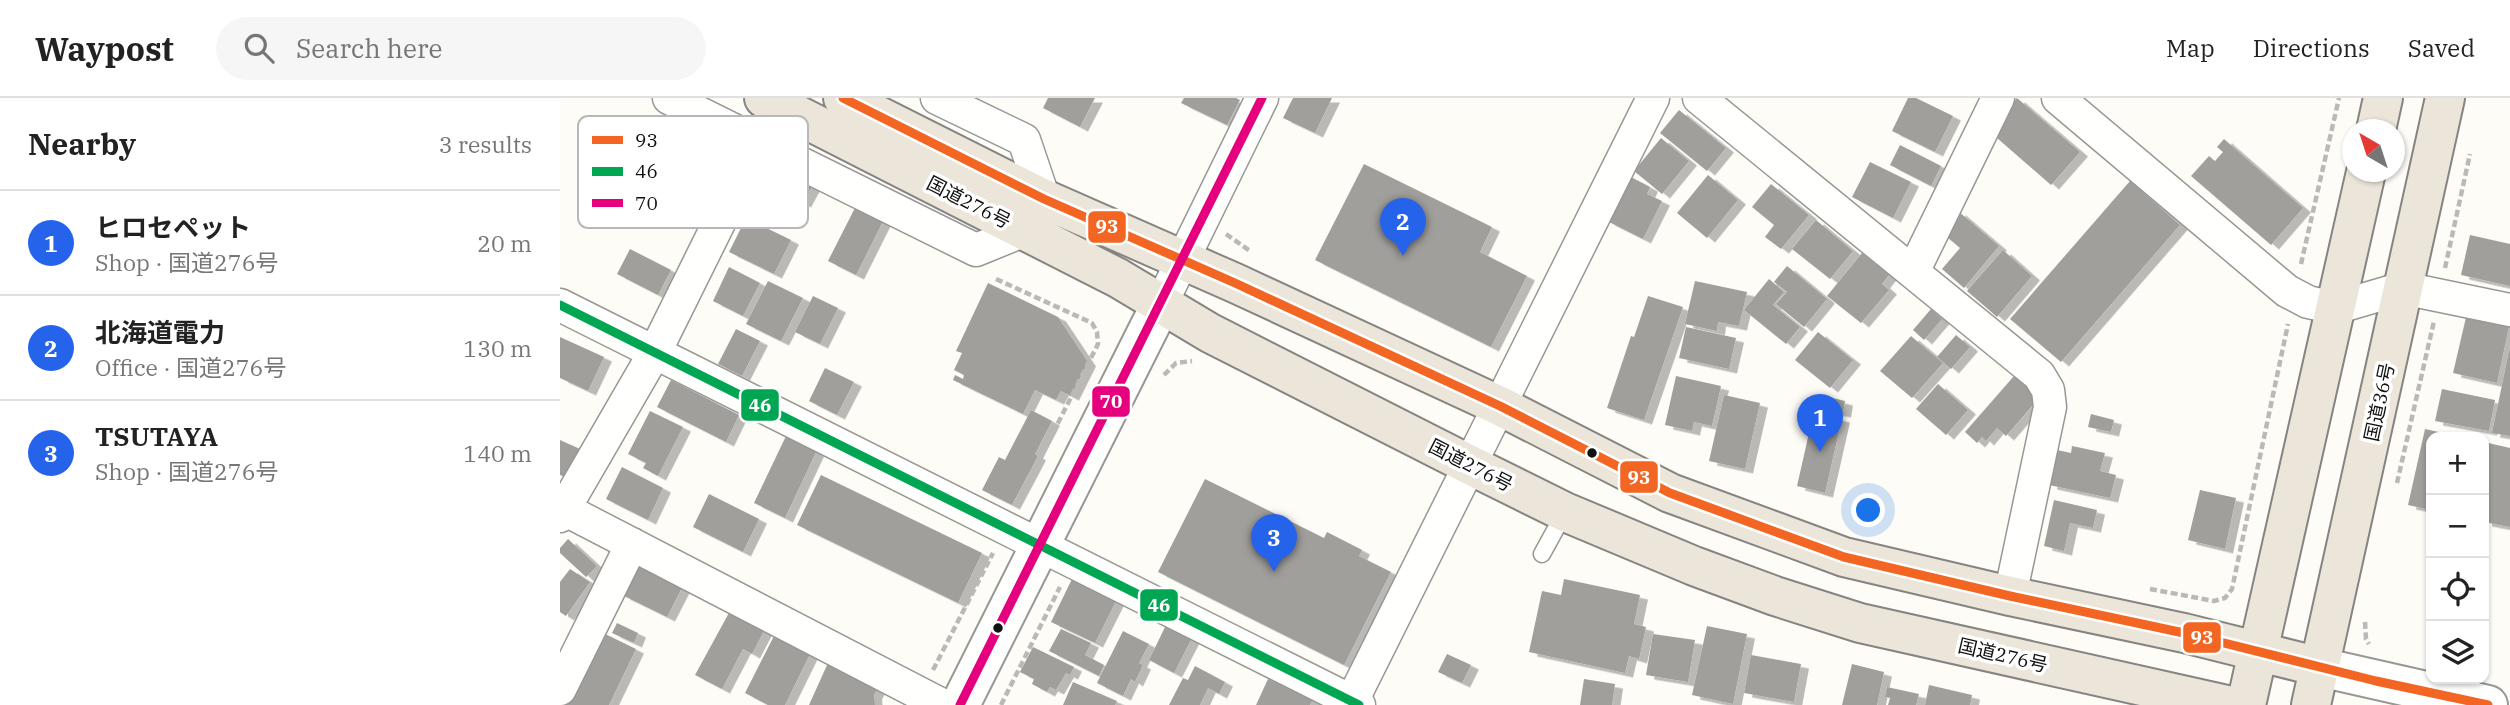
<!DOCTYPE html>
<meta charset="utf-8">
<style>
:root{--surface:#fff;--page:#f6f6f6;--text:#222;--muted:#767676;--line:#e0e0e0;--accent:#2563eb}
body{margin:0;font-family:"IBM Plex Serif","Noto Sans JP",serif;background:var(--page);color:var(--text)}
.controls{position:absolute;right:21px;bottom:21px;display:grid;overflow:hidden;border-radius:14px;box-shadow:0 2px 5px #0004}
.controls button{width:63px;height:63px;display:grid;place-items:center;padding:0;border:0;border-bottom:2px solid var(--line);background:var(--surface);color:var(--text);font:35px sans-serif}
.compass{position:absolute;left:1782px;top:21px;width:63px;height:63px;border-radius:50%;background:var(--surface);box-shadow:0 2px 5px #0004;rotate:321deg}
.you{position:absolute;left:1309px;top:413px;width:24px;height:24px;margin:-18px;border:5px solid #fff;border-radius:50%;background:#1a73e8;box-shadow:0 0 0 10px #1a73e833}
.badge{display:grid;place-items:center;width:46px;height:46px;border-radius:50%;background:var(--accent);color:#fff;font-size:23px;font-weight:700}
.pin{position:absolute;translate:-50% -58px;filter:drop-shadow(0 2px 4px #0008)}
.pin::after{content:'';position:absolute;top:37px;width:24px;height:21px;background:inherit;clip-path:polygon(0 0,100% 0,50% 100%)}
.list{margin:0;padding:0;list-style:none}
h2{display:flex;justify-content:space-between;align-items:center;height:91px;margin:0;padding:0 28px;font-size:30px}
h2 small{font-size:23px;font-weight:400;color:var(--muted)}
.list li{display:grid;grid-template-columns:46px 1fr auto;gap:21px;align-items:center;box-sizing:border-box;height:105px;padding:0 28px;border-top:2px solid var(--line)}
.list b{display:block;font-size:26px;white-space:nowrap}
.list p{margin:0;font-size:23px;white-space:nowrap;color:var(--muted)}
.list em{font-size:23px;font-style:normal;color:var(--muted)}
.icon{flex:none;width:38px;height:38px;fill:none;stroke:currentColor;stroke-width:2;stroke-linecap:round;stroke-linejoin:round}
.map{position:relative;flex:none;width:1950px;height:607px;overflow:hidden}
header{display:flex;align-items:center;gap:42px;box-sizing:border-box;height:98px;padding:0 35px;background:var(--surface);border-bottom:2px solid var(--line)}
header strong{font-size:33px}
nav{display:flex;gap:38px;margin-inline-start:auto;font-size:24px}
.search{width:490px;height:63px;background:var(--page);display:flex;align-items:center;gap:18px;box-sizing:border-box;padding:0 24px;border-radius:38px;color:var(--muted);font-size:26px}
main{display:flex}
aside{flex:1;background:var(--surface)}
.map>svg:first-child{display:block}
</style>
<header>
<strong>Waypost</strong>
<div class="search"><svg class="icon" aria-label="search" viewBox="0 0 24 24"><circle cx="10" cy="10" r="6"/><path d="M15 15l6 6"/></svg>Search here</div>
<nav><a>Map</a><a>Directions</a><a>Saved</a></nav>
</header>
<main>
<aside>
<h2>Nearby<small>3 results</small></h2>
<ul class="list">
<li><span class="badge">1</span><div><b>ヒロセペット</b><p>Shop · 国道276号</p></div><em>20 m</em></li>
<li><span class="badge">2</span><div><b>北海道電力</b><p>Office · 国道276号</p></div><em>130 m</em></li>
<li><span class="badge">3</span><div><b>TSUTAYA</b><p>Shop · 国道276号</p></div><em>140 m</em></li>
</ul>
</aside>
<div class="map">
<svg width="1950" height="607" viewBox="0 0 1950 607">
<defs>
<filter id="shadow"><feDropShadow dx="8" dy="4.5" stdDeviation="0" flood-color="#0004"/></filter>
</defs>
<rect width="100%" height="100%" fill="#fdfcf7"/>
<!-- building -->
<path fill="#a19f9c" filter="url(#shadow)" d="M488,0h47l-15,29 -37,-19z
M624,0h52l4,2 -13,25 -46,-22z
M733,0h39l-17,35 -32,-15z
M1348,0h8l37,18 -18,36 -43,-21z
M1457,0l63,54 -29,33 -62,-54z
M1119,12l47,38 -19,23 -47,-38z
M127,16l49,24 -21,41 -48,-23z
M1101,40l28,23 -27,33 -28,-23z
M1664,41l79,69 -32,37 -80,-69 18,-20 6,5 8,-9 -6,-5z
M1340,47l41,21 -10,20 -41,-21z
M1310,64l41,20 -18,36 -41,-21z
M218,65l37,18 -12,22 -11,-6 -12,23 -25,-13z
M804,66l128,63 -12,25 47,24 -36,71 -176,-87z
M1148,77l30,25 -31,38 -30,-25z
M1069,78l21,11 -3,7 15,7 -19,38 -36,-18z
M1570,83l50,44 -119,137 -51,-43z
M1211,86l38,31 -28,34 -16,-12 9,-12 -22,-18z
M299,102l28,13 -31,62 -28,-14z
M1398,113l41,35 -35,42 -22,-19 18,-21 -19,-16z
M186,120l45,22 -17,34 -45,-22z
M1256,122l37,31 -23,28 -38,-30z
M1910,137l40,9v42l-49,-11z
M70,151l41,21 -13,25 -41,-21z
M1443,152l29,26 -35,41 -30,-26z
M1302,155l27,22 -7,9 7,6 -28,33 -34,-27z
M1227,168l40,33 -23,28 -28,-23 11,-12 -13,-10z
M169,169l31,16 -17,33 -30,-15z
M1209,181l15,13 -11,13 27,22 -14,17 -42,-34z
M208,183l35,17 -22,43 -35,-17z
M1135,183l52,11 -8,34 -21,-4 -1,9 -32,-7z
M428,185l70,34 30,45 -17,34 -10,-5 -5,9 -21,-10 -12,24 -70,-34 2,-5 8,4 1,-4 -10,-5 8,-17 -6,-2z
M253,198l25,12 -18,36 -25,-12z
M1088,198l35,11 -39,113 -37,-12 24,-72 3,1z
M1371,211l11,10 -18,21 -11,-10z
M1907,215l43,9 -13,61 -44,-10z
M1126,229l50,11 -7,31 -50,-11z
M176,231l24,12 -18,35 -24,-12z
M1258,234l35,28 -23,28 -35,-28z
M1396,237l14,12 -19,22 -14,-12z
M1351,238l32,27 -31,35 -32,-27z
M0,239l44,20 -16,34 -28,-13z
M1949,253h1v85l-18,-3z
M265,270l29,14 -17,33 -28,-14z
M1116,278l45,10 -9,40 -18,-4 -2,9 -27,-6z
M1454,278l25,22 -33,38 -9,-8 -11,13 -4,-4 -5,6 -12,-11z
M111,282l68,35 -13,27 -69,-35z
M1378,286l30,26 -22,25 -30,-26z
M1882,291l53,11 -6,31 -54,-10z
M1164,297l36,8 -15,66 -36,-8z
M1261,297l24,6 -2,12 -25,-5z
M471,312l21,11 -17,33 3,2 -26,49 -30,-15 17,-33 6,3z
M90,313l33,16 -25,49 -15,-8 3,-5 -18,-9z
M1254,313l28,7 -17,75 -28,-7z
M1531,316l23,6 -3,12 -23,-5z
M1865,331l32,7 -26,1v73l-23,-5z
M226,338l31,14 -32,68 -31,-15z
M0,342l20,9 -13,29 -7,-3z
M1924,344l26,6v79l-26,-5z
M1512,348l33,7 -5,18 16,4 -6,23 -61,-13 8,-35 14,3z
M62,369l41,21 -15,32 -42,-21z
M261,377l161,78 -24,50 -161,-78z
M645,381l119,59 3,-6 35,18 -3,6 32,16 -47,93 -186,-93z
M1640,392l36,8 -11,51 -37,-9z
M149,396l50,25 -16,33 -50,-25z
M1494,402l43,10 -4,18 -23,-5 -6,28 -20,-5z
M8,441l29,27 -11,11 -26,-24v-5z
M80,461l45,23 -18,35 -45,-22z
M10,471l20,13 -24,34 -6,-4v-30z
M512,481l44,22 -21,42 -44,-21z
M1004,481l76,16 -6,29 12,3 -7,32 -10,-3 -4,17 -96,-21 13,-61 19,4z
M170,513l35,18 -13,25 -9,-5 -21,40 -27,-14z
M57,525l21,10 -4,10 -22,-10z
M607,525l26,13 -19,37 -25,-13z
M1147,528l40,8 -14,70 -41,-9z
M501,531l30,14 -6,12 19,10 -5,11 -50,-25z
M39,533l37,18 -27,56h-48z
M563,533l26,13 -10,19 4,2 -8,17 -4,-3 -8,17 -26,-13z
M216,534l36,18 -27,55h-17l-23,-12z
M1093,536l42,6 -7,42 -42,-7z
M473,549l41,20 -4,8 -4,-2 -10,17 -6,-3 -3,5 -15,-8 2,-5 -14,-7z
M272,556l51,24 -9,17 1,10h-66z
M887,556l24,11 -9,18 -24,-11z
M1191,557l50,9 -7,38 -50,-9z
M1292,566l32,8 -7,33h-35z
M635,568l30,16 -6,12 -11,-6 -8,17h-31l14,-27 5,2z
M708,581l45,20 -3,6h-54z
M1024,581l31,5 -3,21h-32z
M513,584l44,19 -2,4h-52z
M1369,587l43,10 -2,10h-45z
M1327,589l32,7 -3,11h-28l2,-7 -5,-1z"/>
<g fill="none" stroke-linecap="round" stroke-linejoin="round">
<defs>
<path id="service" d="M982,456l23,-42"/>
<path id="minor" d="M109,0l307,152 49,-20
M377,0l87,42 20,59
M1139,0l340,277 9,15 2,17 -40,189
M1498,0l229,193 21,11 27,6 68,-20 107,22
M1353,174l85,-174
M601,206l101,-206
M0,207l799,400
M0,409l382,198
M0,418l95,-164 104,-210
M0,591l72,-145
M790,607l303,-607"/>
<path id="tertiary" d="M1760,569l168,38
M400,607l201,-401"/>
<path id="trunk" d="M204,0l354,180 92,55 260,132 95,47 129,54 81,30 85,27 367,82
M283,0l201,101 191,84 265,123 170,87 174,64 166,39 174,37 136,34
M1816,32l7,-32
M1686,607l120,-533
M1751,607l134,-607"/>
</defs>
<!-- service casing -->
<use href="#service" stroke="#979795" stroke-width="19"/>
<!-- minor casing -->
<use href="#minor" stroke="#979795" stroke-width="35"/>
<!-- tertiary casing -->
<use href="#tertiary" stroke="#979795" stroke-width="42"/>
<!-- trunk casing -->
<use href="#trunk" stroke="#858482" stroke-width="42"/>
<!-- path -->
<path stroke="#b9b9b8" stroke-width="4.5" stroke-dasharray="7 3.5" stroke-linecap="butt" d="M666,136l24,17
M1741,166l38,-166
M1885,170l25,-114
M436,181l96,44 5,9 1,12 -81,160
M604,277l12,-12 16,-2
M1837,385l37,-162
M1590,491l64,12 11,-3 7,-9 56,-265
M1805,524l1,17 3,5
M373,572l60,-117
M441,607l59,-118"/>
<!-- service -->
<use href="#service" stroke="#fffffe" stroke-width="16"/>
<!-- minor -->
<use href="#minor" stroke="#fffffe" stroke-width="32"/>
<!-- tertiary -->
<use href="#tertiary" stroke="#fffffe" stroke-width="38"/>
<!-- trunk -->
<use href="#trunk" stroke="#ece5da" stroke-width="38"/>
<defs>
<path id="bus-1" d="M283,0l201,101 191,84 265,123 170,87 174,64 166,39 174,37 192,48 112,24"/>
<path id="bus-2" d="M0,207l799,400"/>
<path id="bus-3" d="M400,607l302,-607"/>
</defs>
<!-- bus-1 casing -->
<use href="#bus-1" stroke="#fff" stroke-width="14"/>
<!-- bus-2 casing -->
<use href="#bus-2" stroke="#fff" stroke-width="14"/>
<!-- bus-3 casing -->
<use href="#bus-3" stroke="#fff" stroke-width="14"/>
<!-- bus-1 -->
<use href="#bus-1" stroke="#f26522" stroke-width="9"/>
<!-- bus-2 -->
<use href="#bus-2" stroke="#00a651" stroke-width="9"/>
<!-- bus-3 -->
<use href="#bus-3" stroke="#e5007d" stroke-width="9"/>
</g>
<!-- markers -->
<g fill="#111" stroke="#fff" stroke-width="2.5">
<circle cx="1032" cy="355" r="6"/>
<circle cx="438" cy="530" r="6"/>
</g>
<g text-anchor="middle" stroke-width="7" stroke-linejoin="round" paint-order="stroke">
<!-- street labels -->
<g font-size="19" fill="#111" stroke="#fff">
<text transform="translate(409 104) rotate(27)" y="7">国道276号</text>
<text transform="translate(1819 304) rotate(-78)" y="7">国道36号</text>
<text transform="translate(911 367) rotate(27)" y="7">国道276号</text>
<text transform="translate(1443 557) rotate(13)" y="7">国道276号</text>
</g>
</g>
<!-- legend -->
<rect x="18" y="18" width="230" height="112" rx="10" fill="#fff" stroke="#b8b8b8" stroke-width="2"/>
<rect x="32" y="38" width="31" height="8" fill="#f26522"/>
<rect x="32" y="69" width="31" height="9" fill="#00a651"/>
<rect x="32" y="101" width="31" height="8" fill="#e5007d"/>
<g font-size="19" fill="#111">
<text x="75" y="49">93</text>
<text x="75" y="80">46</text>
<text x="75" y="112">70</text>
</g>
<g stroke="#fff" stroke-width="2.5">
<rect x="527" y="112" width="40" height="34" rx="7" fill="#f26522"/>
<rect x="531" y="287" width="40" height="33" rx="7" fill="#e5007d"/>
<rect x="180" y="290" width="40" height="34" rx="7" fill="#00a651"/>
<rect x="1059" y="362" width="40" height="34" rx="7" fill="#f26522"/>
<rect x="579" y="490" width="40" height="34" rx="7" fill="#00a651"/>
<rect x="1622" y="523" width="40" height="33" rx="7" fill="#f26522"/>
</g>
<g font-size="19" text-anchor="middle" font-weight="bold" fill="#fff">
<text x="547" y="135">93</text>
<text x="551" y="310">70</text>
<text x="200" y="314">46</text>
<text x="1079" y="386">93</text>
<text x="599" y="514">46</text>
<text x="1642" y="546">93</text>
</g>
</svg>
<div class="controls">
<button>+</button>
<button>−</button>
<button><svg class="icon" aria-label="locate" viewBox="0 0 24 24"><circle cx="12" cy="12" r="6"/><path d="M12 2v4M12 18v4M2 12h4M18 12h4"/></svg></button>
<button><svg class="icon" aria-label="layers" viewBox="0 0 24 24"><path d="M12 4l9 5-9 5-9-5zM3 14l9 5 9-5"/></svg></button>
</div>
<svg class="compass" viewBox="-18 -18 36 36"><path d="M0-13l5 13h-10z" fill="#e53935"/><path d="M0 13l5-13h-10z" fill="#767676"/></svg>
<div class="you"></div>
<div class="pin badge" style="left:1260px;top:354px">1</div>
<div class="pin badge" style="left:843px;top:158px">2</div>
<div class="pin badge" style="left:714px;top:474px">3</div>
</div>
</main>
